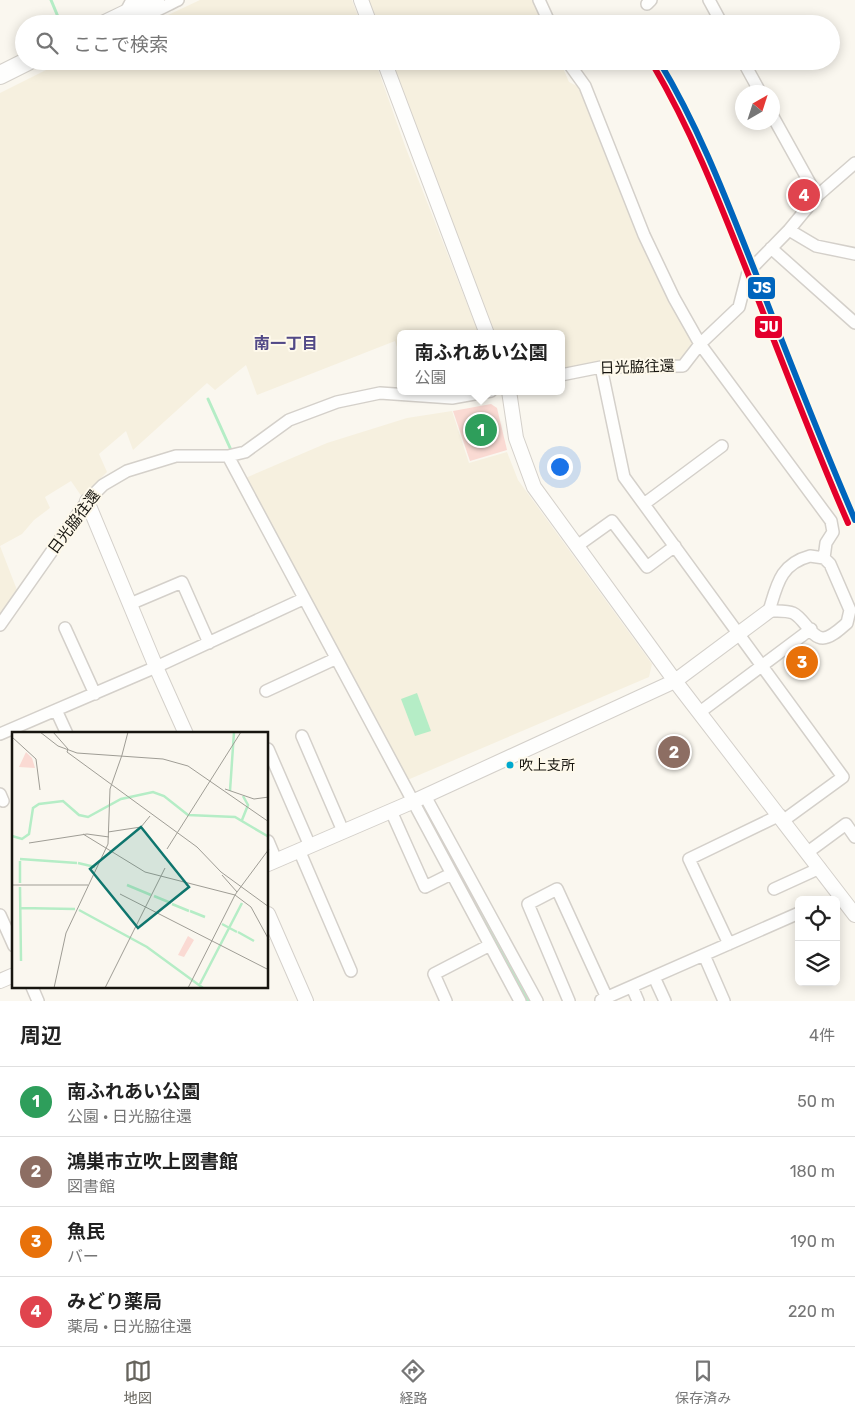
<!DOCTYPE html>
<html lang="ja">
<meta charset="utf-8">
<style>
:root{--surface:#fff;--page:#f2f2f2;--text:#222;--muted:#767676;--line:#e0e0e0;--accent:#66645d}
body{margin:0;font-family:Rubik,"Noto Sans JP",sans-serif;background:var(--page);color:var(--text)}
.controls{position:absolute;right:15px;bottom:15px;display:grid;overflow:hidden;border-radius:8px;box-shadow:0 2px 12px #0003}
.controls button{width:45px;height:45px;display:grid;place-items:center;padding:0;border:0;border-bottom:1px solid var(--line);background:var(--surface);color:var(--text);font:25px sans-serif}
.compass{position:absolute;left:735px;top:85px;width:45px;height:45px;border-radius:50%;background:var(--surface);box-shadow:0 2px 12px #0003;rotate:39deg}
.you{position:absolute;left:559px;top:466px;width:18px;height:18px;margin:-12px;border:4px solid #fff;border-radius:50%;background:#1a73e8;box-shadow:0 0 0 8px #1a73e833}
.badge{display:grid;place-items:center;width:32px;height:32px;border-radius:50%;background:var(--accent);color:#fff;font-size:16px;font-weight:700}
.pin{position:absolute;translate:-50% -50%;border:2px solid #fff;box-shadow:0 1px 5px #0006}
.popup{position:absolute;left:397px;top:330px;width:168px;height:65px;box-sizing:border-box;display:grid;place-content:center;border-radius:8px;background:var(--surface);filter:drop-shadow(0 1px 4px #0005);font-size:16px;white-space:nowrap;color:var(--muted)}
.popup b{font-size:19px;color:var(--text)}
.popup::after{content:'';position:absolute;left:50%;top:100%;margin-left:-10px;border:10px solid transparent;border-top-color:var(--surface)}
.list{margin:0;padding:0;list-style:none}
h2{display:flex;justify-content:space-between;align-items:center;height:65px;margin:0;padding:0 20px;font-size:21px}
h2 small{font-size:16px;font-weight:400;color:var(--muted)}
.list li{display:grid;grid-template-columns:32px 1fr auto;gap:15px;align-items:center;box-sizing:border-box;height:70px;padding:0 20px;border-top:1px solid var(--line)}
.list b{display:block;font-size:19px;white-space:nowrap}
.list p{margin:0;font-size:16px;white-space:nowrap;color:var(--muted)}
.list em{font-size:16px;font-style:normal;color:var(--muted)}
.icon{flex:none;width:28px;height:28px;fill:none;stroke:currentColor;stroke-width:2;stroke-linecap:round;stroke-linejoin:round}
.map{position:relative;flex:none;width:855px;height:1001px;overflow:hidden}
.search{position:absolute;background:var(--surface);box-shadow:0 2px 12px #0003;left:15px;right:15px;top:15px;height:55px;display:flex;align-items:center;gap:12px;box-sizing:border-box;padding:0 18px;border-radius:28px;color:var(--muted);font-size:19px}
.sheet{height:345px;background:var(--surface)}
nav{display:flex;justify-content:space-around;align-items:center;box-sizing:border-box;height:70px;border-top:1px solid var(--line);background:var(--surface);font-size:14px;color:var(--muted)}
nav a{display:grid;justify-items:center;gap:2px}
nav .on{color:var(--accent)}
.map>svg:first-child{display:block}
</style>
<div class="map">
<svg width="855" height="1001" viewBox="0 0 855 1001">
<rect width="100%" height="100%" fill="#faf7ef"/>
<!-- built -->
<path fill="#f6f0df" d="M200,0h152l9,24h-212z
M365,0h168l10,24h-170z
M64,61h311l30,85 74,188h-78v25l-6,-18 -138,54 -11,-30 -31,25 -8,-7 -74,67 -7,-19 -27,23 8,18 -25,25 -11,-16 -26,16 5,11 -16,12 -12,14 -22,12 17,44 -17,24v-521z
M387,61h173l9,21 12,6 42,111 71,144 -4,10 -6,6 -12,5 -111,8v-38h-70z
M452,411l17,52 38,-11 11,28 134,184 -3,13 -244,104 -162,-302 84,-36 80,-25z"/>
<!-- green -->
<path fill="#fadad3" d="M491,404l6,4 10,42 -37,11 -17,-50z"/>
<!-- water -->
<path fill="#b5edc6" d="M417,693l14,38 -16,5 -14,-37z"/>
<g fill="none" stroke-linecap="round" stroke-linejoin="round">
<!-- stream -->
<path stroke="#b5edc6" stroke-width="3" d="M51,0l10,24
M208,399l23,51
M472,900l56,101"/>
<defs>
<path id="minor" d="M132,0l-8,15c17,7 38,-8 54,-15
M539,0l11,24
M709,0l13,24
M647,4l4,-4
M567,61l18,25 59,149 30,63 26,46 131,177 2,11 -7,11 -2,15
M743,61l17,31
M772,115l45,81
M789,230l27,16 39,8
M771,248l84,75
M601,367l23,110 219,300 -59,43
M561,375l40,-8 82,-1 17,-22 39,-37 9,-35 41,-42 28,-34 38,-33
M228,456l292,545
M644,504l78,-58
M577,546l35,-25 35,46 28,-21
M810,556l14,2 6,6 20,46 -3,13c-6,5 -16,15 -24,15 -12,0 -19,-20 -30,-25 -7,-3 -16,-2 -24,-2 8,-26 11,-47 41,-55z
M130,604l52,-22 27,61
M0,625l87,-124 16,-16 24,-14 49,-15h52l17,-4 44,-32 48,-18 43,-9 72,5 39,-7
M65,628l30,66
M266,691l69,-32
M56,710l11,24
M700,712l111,-83
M0,734l156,-67 147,-68
M302,736l41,95
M268,749l42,97
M0,794l3,7
M425,796l112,205
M391,811l34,76 26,-13
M268,841l8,19
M299,850l52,121
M808,852l38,-28 9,13
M774,889l46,-21
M0,915l14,31
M729,944l-40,-85 91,-44
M704,955l20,46
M654,977l11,24
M32,987l6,14
M632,987l6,14
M601,1000l198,-87
M446,1001l-12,-27 56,-29
M569,1001l-41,-97 29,-15 50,109"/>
<path id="tertiary" d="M361,0l9,24
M384,61l103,273
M509,391l7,47 18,49 141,194 180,234
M87,501l69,166 30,67
M268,864l144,-62 263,-121 94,-70
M268,914l38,87
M0,981l14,-6"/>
<path id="primary" d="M105,24l50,-24
M0,75l28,-14"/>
</defs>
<!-- minor casing -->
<use href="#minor" stroke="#d4d0ca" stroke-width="14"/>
<!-- tertiary casing -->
<use href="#tertiary" stroke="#d4d0ca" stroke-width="16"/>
<!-- primary casing -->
<use href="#primary" stroke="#d4d0ca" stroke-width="20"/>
<!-- minor -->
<use href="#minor" stroke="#fefefd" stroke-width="11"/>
<!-- tertiary -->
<use href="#tertiary" stroke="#fefefd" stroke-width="14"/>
<!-- primary -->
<use href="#primary" stroke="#fefefd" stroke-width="18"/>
<defs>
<path id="rail-1" d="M659,61c41,68 68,140 97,213 32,83 64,165 99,246"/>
<path id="rail-2" d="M653,65c40,68 68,141 97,214 32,82 63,164 98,244"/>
</defs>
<!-- rail-1 casing -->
<use href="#rail-1" stroke="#fef9eb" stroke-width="10"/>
<!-- rail-2 casing -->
<use href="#rail-2" stroke="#fef9eb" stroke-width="10"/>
<!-- rail-1 -->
<use href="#rail-1" stroke="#0065bd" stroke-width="6"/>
<!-- rail-2 -->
<use href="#rail-2" stroke="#e4002b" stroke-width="6"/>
</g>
<!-- markers -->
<circle fill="#00a9ce" stroke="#fef9eb" stroke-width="2" cx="510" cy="765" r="4.5"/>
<g text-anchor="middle" stroke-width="4" stroke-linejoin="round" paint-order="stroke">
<!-- bus labels -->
<g font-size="14" fill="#17150f" stroke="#fef9eb" text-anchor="start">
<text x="519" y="770">吹上支所</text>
</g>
<!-- street labels -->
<g font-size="15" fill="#17150f" stroke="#fef9eb">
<text transform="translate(637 367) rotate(-2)" y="5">日光脇往還</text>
<text transform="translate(74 522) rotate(-53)" y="5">日光脇往還</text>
</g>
<!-- neighbourhood labels -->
<g font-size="16" font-weight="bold" fill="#524987" stroke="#fef9eb">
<text x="286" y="349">南一丁目</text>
</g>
</g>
<!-- overview -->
<g transform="translate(12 732)">
<rect width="256" height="256" fill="#faf7ef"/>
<path d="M14,20l6,6 3,10 -16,-1zM176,204l6,4 -10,17 -6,-2z" fill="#fadad3"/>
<path fill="none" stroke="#b5edc6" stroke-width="2.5" d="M218,59l4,-59M230,88l6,-15 -5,-9M0,104l10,3 7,-5 4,-26 6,-4 24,-3 16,14 9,2 33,-18 32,-7 11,4 24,19 47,2 34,20M8,127l57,4M66,131l17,4M8,151v-22M115,153l24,10M8,155l1,74M142,164l17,7M160,172l17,7M8,176l55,1M67,178l68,37 56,41M178,179l15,6M210,192l15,8M226,200l16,9M188,252l42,-81"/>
<path fill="none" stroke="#9f9d95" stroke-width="1" d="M28,0l18,14 19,7 86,6 25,7 81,56M41,0l15,17M0,5l24,22 4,31M56,17l-1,3 130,95 24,25 48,35M110,23l6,-23M213,57l29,10 15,-2M96,100l33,-5 9,-11M71,102l62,38 90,23 -47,93M17,111l58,-9 22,3M155,117l74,-117M210,143l15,17 -2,3 16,12 18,33M0,153h76M225,160l32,-43M108,162l149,76M42,256l12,-55 42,-89 2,-55 12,-34M93,256l60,-120"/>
<path fill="#0f766e" fill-opacity="0.15" stroke="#0f766e" stroke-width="2.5" d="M129,95l48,60 -51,41 -48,-59z"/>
<rect width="256" height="256" fill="none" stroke="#17150f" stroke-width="2.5"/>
</g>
<g stroke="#fef9eb" stroke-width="2">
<rect x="747" y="276" width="29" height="24" rx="5" fill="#0065bd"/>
<rect x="754" y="315" width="29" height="24" rx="5" fill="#e4002b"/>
</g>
<g font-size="14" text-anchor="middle" font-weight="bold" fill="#fff">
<text x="762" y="293">JS</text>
<text x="769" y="332">JU</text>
</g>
</svg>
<div class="controls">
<button><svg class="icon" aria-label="locate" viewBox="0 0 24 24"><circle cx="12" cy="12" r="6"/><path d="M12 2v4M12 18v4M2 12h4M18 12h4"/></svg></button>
<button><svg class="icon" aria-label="layers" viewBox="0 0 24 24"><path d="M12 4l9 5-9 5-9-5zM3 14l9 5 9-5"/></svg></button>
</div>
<svg class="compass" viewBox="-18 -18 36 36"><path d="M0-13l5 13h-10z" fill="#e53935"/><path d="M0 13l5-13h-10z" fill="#767676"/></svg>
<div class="you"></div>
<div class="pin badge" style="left:481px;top:430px;background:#2e9e5b">1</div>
<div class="popup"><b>南ふれあい公園</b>公園</div>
<div class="pin badge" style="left:674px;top:752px;background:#8d6e63">2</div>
<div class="pin badge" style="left:802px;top:662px;background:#e8710a">3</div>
<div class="pin badge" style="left:804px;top:195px;background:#e0444e">4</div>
<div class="search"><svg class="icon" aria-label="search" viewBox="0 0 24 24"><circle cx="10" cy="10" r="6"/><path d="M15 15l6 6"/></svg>ここで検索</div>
</div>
<section class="sheet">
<h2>周辺<small>4件</small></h2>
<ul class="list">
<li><span class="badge" style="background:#2e9e5b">1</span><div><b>南ふれあい公園</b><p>公園 · 日光脇往還</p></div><em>50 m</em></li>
<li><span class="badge" style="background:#8d6e63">2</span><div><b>鴻巣市立吹上図書館</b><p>図書館</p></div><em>180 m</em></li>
<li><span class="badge" style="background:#e8710a">3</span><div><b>魚民</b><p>バー</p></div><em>190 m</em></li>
<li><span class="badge" style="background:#e0444e">4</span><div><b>みどり薬局</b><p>薬局 · 日光脇往還</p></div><em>220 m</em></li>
</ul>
</section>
<nav>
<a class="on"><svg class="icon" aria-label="map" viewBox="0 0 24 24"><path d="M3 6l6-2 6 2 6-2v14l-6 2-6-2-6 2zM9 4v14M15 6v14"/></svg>地図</a>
<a><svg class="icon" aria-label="directions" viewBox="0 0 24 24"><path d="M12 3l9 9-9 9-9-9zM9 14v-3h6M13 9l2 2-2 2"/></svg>経路</a>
<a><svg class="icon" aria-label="saved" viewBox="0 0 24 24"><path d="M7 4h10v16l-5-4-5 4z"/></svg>保存済み</a>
</nav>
